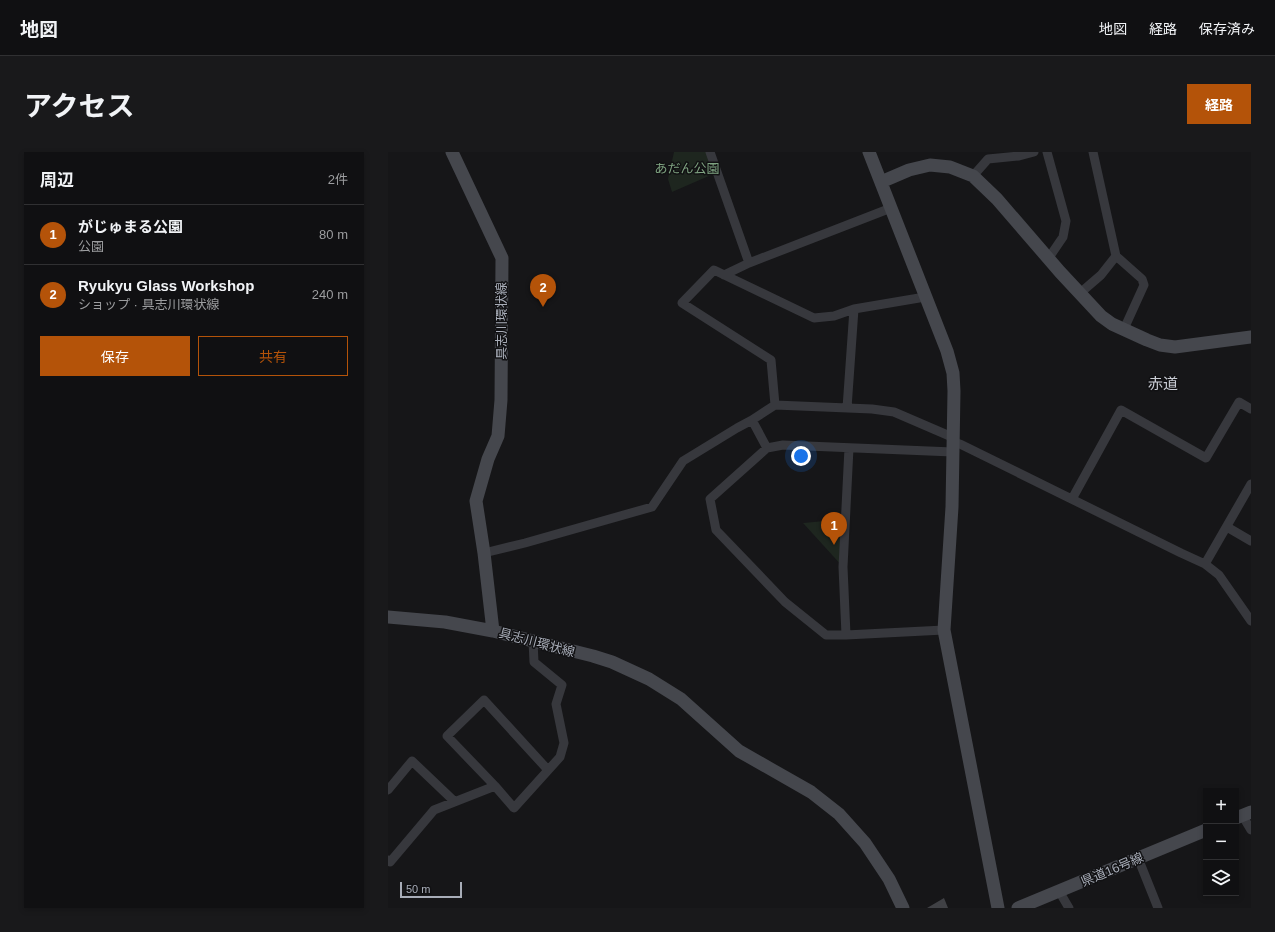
<!DOCTYPE html>
<html lang="ja">
<meta charset="utf-8">
<style>
:root{--surface:#101012;--page:#19191b;--text:#f1f3f6;--muted:#9c9d9f;--line:#303032;--accent:#b45309}
body{margin:0;font-family:Arial,"Noto Sans JP",sans-serif;background:var(--page);color:var(--text)}
.controls{position:absolute;right:12px;bottom:12px;display:grid;overflow:hidden;border-radius:0px;box-shadow:0 2px 6px #0003}
.controls button{width:36px;height:36px;display:grid;place-items:center;padding:0;border:0;border-bottom:1px solid var(--line);background:var(--surface);color:var(--text);font:20px sans-serif}
.scale{position:absolute;left:12px;bottom:10px;width:62px;box-sizing:border-box;padding-left:4px;border:2px solid #a8adb8;border-top:0;font-size:11px;line-height:14px;white-space:nowrap;color:#a8adb8;-webkit-text-stroke:3px #111113;paint-order:stroke}
.you{position:absolute;left:413px;top:304px;width:14px;height:14px;margin:-10px;border:3px solid #fff;border-radius:50%;background:#1a73e8;box-shadow:0 0 0 6px #1a73e833}
.badge{display:grid;place-items:center;width:26px;height:26px;border-radius:50%;background:var(--accent);color:#fff;font-size:13px;font-weight:700}
.pin{position:absolute;translate:-50% -33px;filter:drop-shadow(0 1px 2px #0008)}
.pin::after{content:'';position:absolute;top:21px;width:14px;height:12px;background:inherit;clip-path:polygon(0 0,100% 0,50% 100%)}
.list{margin:0;padding:0;list-style:none}
h2{display:flex;justify-content:space-between;align-items:center;height:52px;margin:0;padding:0 16px;font-size:17px}
h2 small{font-size:13px;font-weight:400;color:var(--muted)}
.list li{display:grid;grid-template-columns:26px 1fr auto;gap:12px;align-items:center;box-sizing:border-box;height:60px;padding:0 16px;border-top:1px solid var(--line)}
.list b{display:block;font-size:15px;white-space:nowrap}
.list p{margin:0;font-size:13px;white-space:nowrap;color:var(--muted)}
.list em{font-size:13px;font-style:normal;color:var(--muted)}
.actions{display:flex;gap:8px;padding:12px 16px}
.actions a{flex:1;padding:9px 0;border:1px solid var(--accent);border-radius:0px;text-align:center;font-size:14px;color:var(--accent)}
.actions .main{background:var(--accent);color:#fff}
.icon{flex:none;width:22px;height:22px;fill:none;stroke:currentColor;stroke-width:2;stroke-linecap:round;stroke-linejoin:round}
.map{position:relative;flex:none;width:863px;height:756px;overflow:hidden;border-radius:0px}
header{display:flex;align-items:center;gap:24px;box-sizing:border-box;height:56px;padding:0 20px;background:var(--surface);border-bottom:1px solid var(--line)}
header strong{font-size:19px}
nav{display:flex;gap:22px;margin-inline-start:auto;font-size:14px}
.intro{display:flex;align-items:center;justify-content:space-between;box-sizing:border-box;height:96px;padding:0 24px}
h1{margin:0;font-size:28px}
.button{padding:10px 18px;border-radius:0px;background:var(--accent);color:#fff;font-size:14px;font-weight:700}
main{display:flex;gap:24px;padding:0 24px}
aside{flex:1;background:var(--surface);border-radius:0px;box-shadow:0 2px 6px #0003}
.map>svg:first-child{display:block}
</style>
<header>
<strong>地図</strong>
<nav><a>地図</a><a>経路</a><a>保存済み</a></nav>
</header>
<div class="intro"><h1>アクセス</h1><a class="button">経路</a></div>
<main>
<aside>
<h2>周辺<small>2件</small></h2>
<ul class="list">
<li><span class="badge">1</span><div><b>がじゅまる公園</b><p>公園</p></div><em>80 m</em></li>
<li><span class="badge">2</span><div><b>Ryukyu Glass Workshop</b><p>ショップ · 具志川環状線</p></div><em>240 m</em></li>
</ul>
<div class="actions"><a class="main">保存</a><a>共有</a></div>
</aside>
<div class="map">
<svg width="863" height="756" viewBox="0 0 863 756">
<rect width="100%" height="100%" fill="#161618"/>
<!-- green -->
<path fill="#1e261f" d="M286,0h36l8,20 -46,20 -4,-13z
M458,367l-3,48 -40,-44z"/>
<!-- building -->
<path fill="#404145" d="M556,746l4,10h-21z"/>
<g fill="none" stroke-linecap="round" stroke-linejoin="round">
<!-- street -->
<path stroke="#37383d" stroke-width="9" d="M322,0l39,111
M659,0l19,69 -3,16 -15,22
M585,24l15,-17 31,-3 15,-4
M728,104l26,23 2,6 -20,44
M336,123l25,-12 142,-55
M691,142l22,-19 15,-19 -23,-104
M387,253l-4,-45 -89,-57 32,-33 100,48 20,-2 20,-7 71,-12
M459,256l7,-99
M364,268l15,28
M565,290l7,2 221,109 24,11 14,11 32,46
M684,347l49,-89 85,48 33,-56 12,7
M839,375l24,14
M96,401l41,-10 127,-36 31,-46 54,-33 15,-8 23,-15 97,4 22,3 58,25
M817,412l46,-80
M556,478l-98,5h-20l-41,-33 -69,-72 -6,-31 57,-51 16,-3 170,7
M458,483l-3,-68 6,-119
M145,489l1,21 28,23 -6,19 8,39 -4,14 -46,51 -19,-22 -48,-50 37,-36 64,70
M0,638l24,-29 42,40
M854,663l9,15
M750,706l20,50
M0,708l2,2 44,-52 61,-24
M671,739l10,17"/>
<!-- secondary -->
<path stroke="#45474d" stroke-width="13" d="M64,0l50,106 -1,142 -3,36 -10,23 -12,42 8,52 9,78
M481,0l78,199 6,22 1,18 -2,116 -8,123 54,278
M493,30l28,-12 21,-5 20,2 23,9 24,23 63,73 41,44 11,8 35,16 13,5 15,2 76,-10
M0,465l57,5 48,9 100,25 19,6 37,17 32,20 58,52 72,41 28,22 26,29 24,36 14,29
M848,666l15,-6
M630,756l188,-78"/>
</g>
<g text-anchor="middle" stroke-width="3" stroke-linejoin="round" paint-order="stroke">
<!-- park labels -->
<g font-size="13" fill="#7fa381" stroke="#111113">
<text x="299" y="21">あだん公園</text>
</g>
<!-- street labels -->
<g font-size="13" fill="#a8adb8" stroke="#111113">
<text transform="translate(113 169) rotate(-90)" y="5">具志川環状線</text>
<text transform="translate(149 490) rotate(15)" y="5">具志川環状線</text>
<text transform="translate(724 717) rotate(-23)" y="5">県道16号線</text>
</g>
<!-- quarter labels -->
<g font-size="15" fill="#c9ccd4" stroke="#111113">
<text x="775" y="237">赤道</text>
</g>
</g>
</svg>
<div class="controls">
<button>+</button>
<button>−</button>
<button><svg class="icon" aria-label="layers" viewBox="0 0 24 24"><path d="M12 4l9 5-9 5-9-5zM3 14l9 5 9-5"/></svg></button>
</div>
<div class="scale">50 m</div>
<div class="you"></div>
<div class="pin badge" style="left:446px;top:393px">1</div>
<div class="pin badge" style="left:155px;top:155px">2</div>
</div>
</main>
